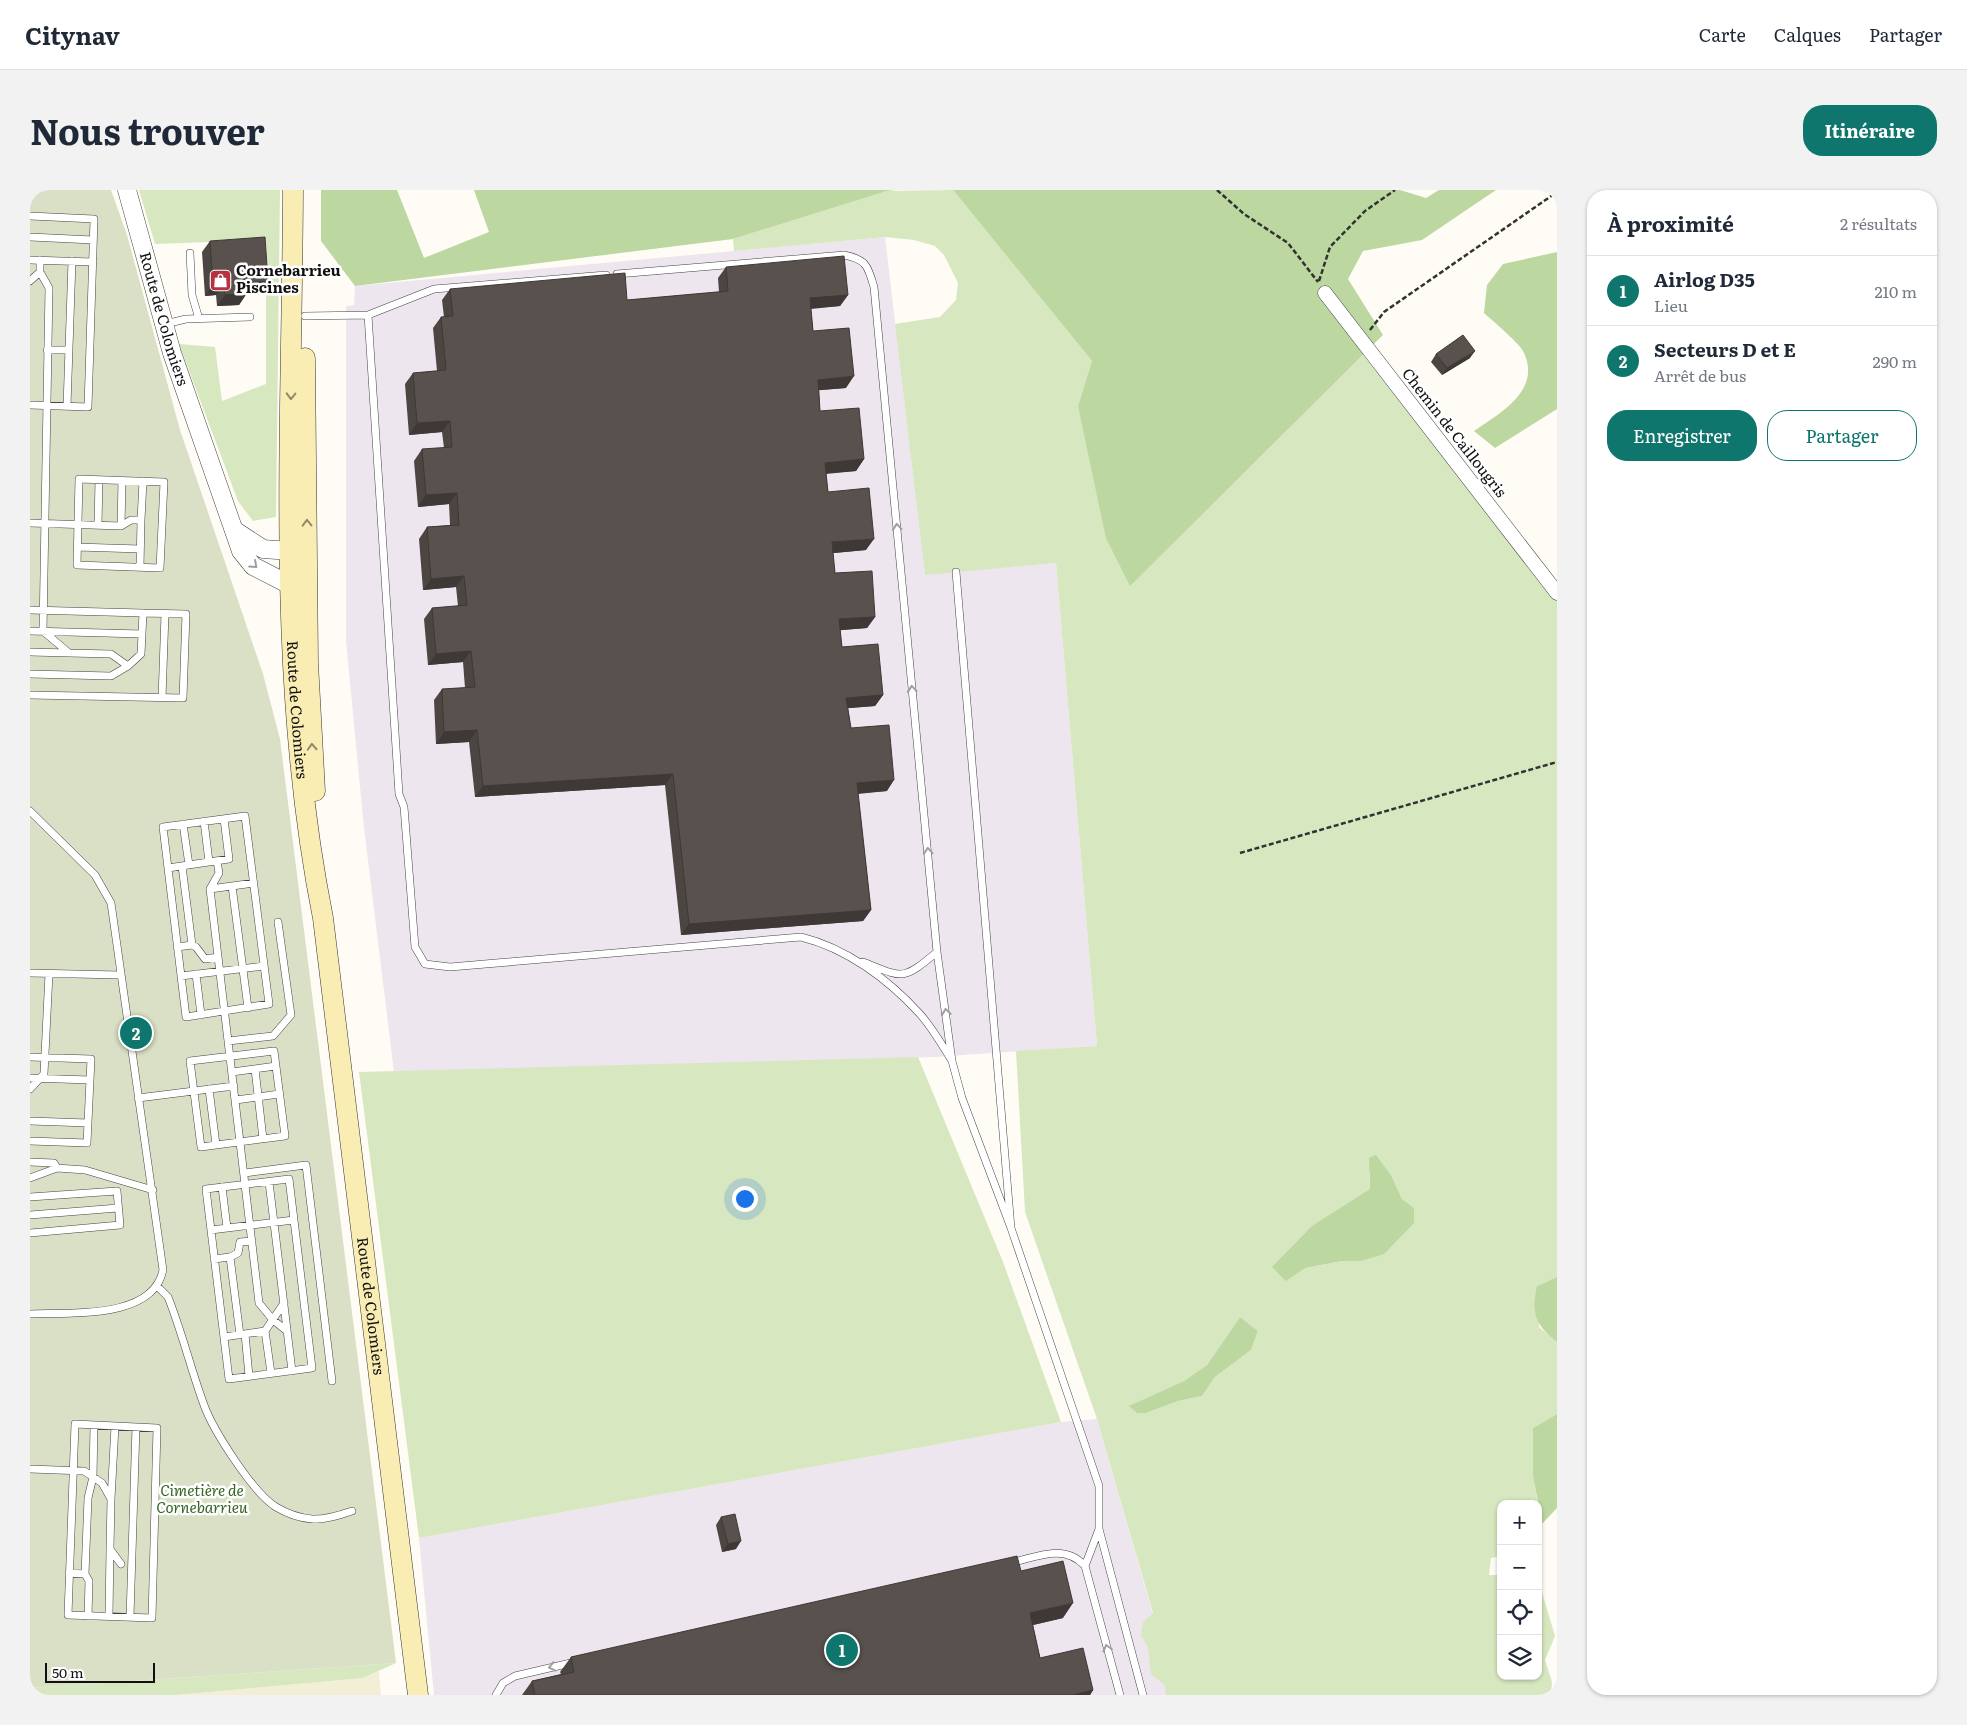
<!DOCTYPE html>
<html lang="fr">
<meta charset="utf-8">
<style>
:root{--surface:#fff;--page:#f2f2f3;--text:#1f2937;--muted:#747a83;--line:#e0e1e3;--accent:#0f766e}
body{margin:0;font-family:Literata,serif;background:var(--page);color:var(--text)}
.controls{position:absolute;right:15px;bottom:15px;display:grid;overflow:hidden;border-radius:10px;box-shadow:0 1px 4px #0004}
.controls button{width:45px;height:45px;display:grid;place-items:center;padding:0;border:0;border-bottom:1px solid var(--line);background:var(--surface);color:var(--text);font:25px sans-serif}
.scale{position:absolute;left:15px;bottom:12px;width:110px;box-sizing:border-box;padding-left:5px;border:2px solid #101010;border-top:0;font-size:14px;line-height:18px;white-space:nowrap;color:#101010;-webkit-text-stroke:4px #fff;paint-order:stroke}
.you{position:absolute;left:714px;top:1008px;width:18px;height:18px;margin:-12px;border:4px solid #fff;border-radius:50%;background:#1a73e8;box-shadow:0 0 0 8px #1a73e833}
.badge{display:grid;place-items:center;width:32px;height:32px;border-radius:50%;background:var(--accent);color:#fff;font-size:16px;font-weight:700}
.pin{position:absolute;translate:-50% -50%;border:2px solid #fff;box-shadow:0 1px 5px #0006}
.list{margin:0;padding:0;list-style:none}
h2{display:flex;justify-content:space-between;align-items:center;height:65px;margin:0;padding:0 20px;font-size:21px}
h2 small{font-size:16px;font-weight:400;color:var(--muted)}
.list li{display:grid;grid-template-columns:32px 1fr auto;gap:15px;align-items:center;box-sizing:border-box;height:70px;padding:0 20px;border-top:1px solid var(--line)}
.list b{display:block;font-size:19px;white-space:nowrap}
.list p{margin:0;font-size:16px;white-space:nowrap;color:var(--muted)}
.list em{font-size:16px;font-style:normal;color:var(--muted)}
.actions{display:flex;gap:10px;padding:15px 20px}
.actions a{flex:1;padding:11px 0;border:1px solid var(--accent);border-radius:20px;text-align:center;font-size:18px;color:var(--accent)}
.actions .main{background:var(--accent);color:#fff}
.icon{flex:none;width:28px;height:28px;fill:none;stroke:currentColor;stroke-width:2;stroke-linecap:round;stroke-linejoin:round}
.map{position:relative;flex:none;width:1527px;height:1505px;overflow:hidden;border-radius:20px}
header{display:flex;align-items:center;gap:30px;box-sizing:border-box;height:70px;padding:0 25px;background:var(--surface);border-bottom:1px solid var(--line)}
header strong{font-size:24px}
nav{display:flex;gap:28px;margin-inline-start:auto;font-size:18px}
.intro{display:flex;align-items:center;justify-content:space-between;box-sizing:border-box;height:120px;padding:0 30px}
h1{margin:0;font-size:35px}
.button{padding:12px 22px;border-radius:20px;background:var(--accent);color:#fff;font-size:18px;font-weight:700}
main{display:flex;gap:30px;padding:0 30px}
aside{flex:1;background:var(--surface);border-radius:20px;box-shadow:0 1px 4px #0004}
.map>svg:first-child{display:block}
</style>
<header>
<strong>Citynav</strong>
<nav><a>Carte</a><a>Calques</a><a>Partager</a></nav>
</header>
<div class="intro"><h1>Nous trouver</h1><a class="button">Itinéraire</a></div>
<main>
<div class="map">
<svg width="1527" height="1505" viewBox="0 0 1527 1505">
<rect width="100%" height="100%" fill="#fefcf5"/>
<!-- industrial -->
<path fill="#ede6ee" d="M855,47l40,337 131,-11 41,483 -162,11 -541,15 -30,-244 -18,-187v-335l8,-1 1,-19z
M1067,1229l79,276h-742l-15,-157 642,-116z"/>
<!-- farmland -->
<path fill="#f3efd6" d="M349,1481l2,24h-205l187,-17z"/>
<!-- green -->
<path fill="#d7e7bf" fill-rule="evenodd" d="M109,0h141l-4,327 -23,4 -15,-20 -59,-157 36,3 7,54 44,-17v-144l-111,4z
M923,0l139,171 -14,45 52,179 233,-230 194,245v677l-20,9 2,41 18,15v72l-24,14v49l5,27h-37v52l-10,2 -2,17h12v101h37v-97l17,57 -10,24 7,22 -1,13h-385l-1,-10 -14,-11 -3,-27 -7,-12 2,-13 10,-9 -56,-194 -72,-207 -9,-161 81,-5 -41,-483 -131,12 -30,-251 45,-7 16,-17 2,-17 -14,-28 -9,-9 -21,-6 -29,-3 -151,14 -1,-12 154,-48zM1339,983l23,4 10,22 12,9 -53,53h-19l-37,7 50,-68 15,-11zM1210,1127l18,14 -7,19 -36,27 -13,19 -24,5 -32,12h-9l-7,-7 54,-25 23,-16z
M888,867l85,205 58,160 -642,116 -60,-466z
M366,1473l-33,15 -187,17h-146v-7z"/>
<!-- forest -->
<path fill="#bcd7a0" d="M291,0h76l27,68 65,-26 -15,-42h422l-9,1 -154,48 -378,47 -34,-45z
M923,0h447l26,8 13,-8h57l-74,50 -59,11 -15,28 35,56 -253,251 -24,-48 -28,-132 14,-45z
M1527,62v157l-62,39 -21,-17c26,-18 69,-41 49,-80 -5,-9 -30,-30 -39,-38l3,-28 16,-21z
M1346,965l16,22 10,22 12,9v15l-30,31 -23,7h-19l-37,7 -19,13 -14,-14 40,-41 58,-37 -1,-31z
M1527,1087v65c-22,-17 -26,-29 -20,-56z
M1210,1127l18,14 -7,19 -36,27 -13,19 -24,5 -32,12h-9l-8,-7 55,-25 23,-16z
M1527,1224v94l-19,20 2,-17 -7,-34v-49z"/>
<!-- cemetery -->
<path fill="#d9e0c5" d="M0,0h81l16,45 53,195 83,244 17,65 116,924 -366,25z"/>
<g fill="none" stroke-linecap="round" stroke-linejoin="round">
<defs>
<path id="service" d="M0,26l64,3 -6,188 -58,-2
M0,47l63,3
M160,63l2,42 7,24
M0,70l63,2
M10,70v12l9,16 -6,343 26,22 42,1 17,12
M587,84l227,-19c22,4 24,11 30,32l63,665 15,109 10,37 49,130
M576,85l-172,14 -66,26 31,479 5,13 11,140 10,17 25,3 351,-30c45,11 87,42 118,76 13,14 23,32 33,48
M0,91l10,-9
M275,126l63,-1
M135,134l21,-5 64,-2
M17,160h22
M37,216l5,-145
M49,289l85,3 -4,86 -83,-3z
M0,333l91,3 10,-6h10l2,-39
M68,335l1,-45
M91,336l1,-45
M47,357l63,2
M110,377l1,-47
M926,382l55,656 88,258v43l44,166
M0,420l113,3 -2,41 -13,12 -17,10 -81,-2
M0,441l112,3
M0,462l39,1
M0,505l153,3 3,-84 -43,-1
M132,508l3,-84
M0,621l65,64 16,28 52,367c-10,50 -94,42 -133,44
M215,626l24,188 -83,13 -23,-190z
M174,631l5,41
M153,634l6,41
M187,671l2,12 -9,16 49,414 14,17 14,11
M138,678l61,-9 -5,-40
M202,696l16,122
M180,699l44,-6
M162,755l4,2 9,12 13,-2
M147,757l15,-2 -10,-79
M833,772c41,16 39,19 74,-10
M0,783l89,2
M166,784l5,41
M151,786l83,-10
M198,851l45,-5 18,-21 -13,-93
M244,861l11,85 -84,11 -11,-86z
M0,867l61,2 -4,84 -57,-2
M225,879l8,70
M202,882l44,-6
M0,888l60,2
M0,899l14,-15 5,-100
M179,899l7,56
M108,908l96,-12
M206,910l43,-6
M0,931l58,2
M0,972l24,1 3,5
M215,983l61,-8 26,216
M0,988l27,-10 28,2 68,20
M259,989l23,189 -83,11 -23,-190z
M239,992l23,189
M192,997l5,41
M0,1007l87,-6 3,34 -90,8
M0,1025l88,-7
M181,1040l83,-10
M200,1067l8,-4 2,-11 12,-1
M184,1069l16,-2 10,78
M127,1096l11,11c14,35 23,73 36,108 9,25 49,88 72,102 10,6 24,11 36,12 13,1 28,-4 40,-8
M235,1141l19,-28
M215,1144l4,42
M194,1147l41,-6 6,42
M45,1234l82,4 -5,190 -84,-3z
M0,1279l54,2 18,12 9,16 -1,50 11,15
M81,1309l4,-73
M980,1373c27,-6 54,-20 75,3l35,129
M1055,1376l14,-37
M39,1383l16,1 3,-76 5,-21 1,-52
M55,1384l4,7 -1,35
M79,1426l1,-67
M100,1427l6,-190
M466,1505l7,-12 12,-7 60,-14"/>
<path id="minor" d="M1295,103l232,300"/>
<g id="tertiary">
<path id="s1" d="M97,0l45,163 69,198 12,15 33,17 5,-1 16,-10 -16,-21 -28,-2 -29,-19"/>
</g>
<g id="secondary">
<path id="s2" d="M263,0c-1,243 -18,488 30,728l95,777"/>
<path d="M275,168l3,305 7,128"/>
</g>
</defs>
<!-- service casing -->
<use href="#service" stroke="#434343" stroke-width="8"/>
<!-- minor casing -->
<use href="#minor" stroke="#434343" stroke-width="15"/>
<!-- tertiary casing -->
<use href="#tertiary" stroke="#434343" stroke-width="19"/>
<!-- secondary casing -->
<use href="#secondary" stroke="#323232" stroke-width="21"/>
<!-- path -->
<path stroke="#323232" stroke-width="2.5" stroke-dasharray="5 2.5" stroke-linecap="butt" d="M1187,0l27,24 44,29 30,39
M1289,91l11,-34 35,-36 30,-21
M1340,140l14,-18 173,-120
M1210,663l317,-91"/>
<!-- service -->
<use href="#service" stroke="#fff" stroke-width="7"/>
<!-- minor -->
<use href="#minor" stroke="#fff" stroke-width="14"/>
<!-- tertiary -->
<use href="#tertiary" stroke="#fff" stroke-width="18"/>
<!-- secondary -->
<use href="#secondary" stroke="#f9edb4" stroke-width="20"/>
</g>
<!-- wall -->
<path fill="#4c4642" d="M180,51l58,40 -8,11 -13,1 -8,12 -22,1 -1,-11 -11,1 -3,-44z
M696,77l122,28 -8,11 -29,3 2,22 33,57 -27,2 1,21 44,48 -8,12 -30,3 2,18 38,58 -33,3 2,20 40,44 -8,11 -27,2 2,17 41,48 -8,11 -27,2 3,20 36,63 -29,3 13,116 -8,11 -182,14 -16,-150 -190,12 -6,-55 -33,2 -2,-44 8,-11 23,-1 -2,-26 -35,3 -4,-46 8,-11 26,-2 -2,-19 -33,3 -4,-51 8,-12 23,-2 -1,-21 -31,3 -4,-46 8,-12 22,-1 -2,-16 -33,3 -4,-51 8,-11 24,-2 -4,-43 8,-11h3l-2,-17 8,-11 177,11 92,-8 -1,-14z
M1406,164l34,4 -28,17 -11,-13z
M691,1327l15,32 -14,3 -6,-27z
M991,1381l42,47 -30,7 7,33 53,32 -3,5h-568l10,-14 29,-7 -1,-2 11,-15z"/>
<!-- shaded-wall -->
<path fill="#3e3936" d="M238,91l-8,11 -22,2 8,-11z
M194,94l-8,11 -11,1 8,-11z
M217,103l-8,12 -22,1 8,-11z
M818,105l-8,11 -38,3 8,-11z
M1445,161l-5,7 -28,17 5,-7z
M824,186l-8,12 -36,3 8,-11z
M420,231l-8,11 -33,3 8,-12z
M834,269l-8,12 -39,3 8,-11z
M427,303l-8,11 -31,3 8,-12z
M844,349l-8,11 -42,4 8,-12z
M434,386l-8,11 -33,3 8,-11z
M845,427l-8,11 -36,3 8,-12z
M441,461l-8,11 -35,3 8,-11z
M853,505l-8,11 -37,3 8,-11z
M447,540l-8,12 -33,2 8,-12z
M643,584l-8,11 -190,12 8,-11z
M864,590l-7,11 -38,3 8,-11z
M841,720l-8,11 -182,14 8,-11z
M711,1351l-5,8 -14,3 6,-8z
M1043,1413l-10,15 -43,10 10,-15z
M1063,1500l-3,5h-17z"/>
<!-- building -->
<path fill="#58514d" stroke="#3e3936" d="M235,47l3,44 -22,2 1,10 -22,2 -1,-11 -11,1 -3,-44z
M814,66l4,39 -38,3 3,33 36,-3 5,48 -36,4 2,31 39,-3 5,51 -39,4 3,29 41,-4 5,51 -42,3 3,31 37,-2 3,46 -36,2 3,28 36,-3 5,51 -37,3 5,30 38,-3 5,55 -37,3 14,127 -182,14 -16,-150 -190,12 -6,-56 -33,2 -2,-43 33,-2 -4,-36 -35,3 -4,-46 35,-3 -3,-29 -33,3 -4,-52 32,-2 -2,-32 -31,2 -4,-46 30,-2 -2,-26 -33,2 -4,-50 33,-3 -5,-53 12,-1 -3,-27 175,-16 2,27 101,-9 -2,-24z
M1433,145l12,16 -28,17 -11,-14z
M705,1324l6,27 -13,3 -7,-27z
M987,1366l4,15 42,-10 10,42 -43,10 10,45 43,-10 10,42 -20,5h-538l-3,-14 42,-9 -3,-15z"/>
<!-- one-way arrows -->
<defs><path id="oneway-chevron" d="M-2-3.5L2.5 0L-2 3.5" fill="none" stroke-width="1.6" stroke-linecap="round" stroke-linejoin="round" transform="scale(1.25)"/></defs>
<g stroke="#908a6a">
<use href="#oneway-chevron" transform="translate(261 206) rotate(91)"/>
<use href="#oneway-chevron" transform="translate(277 333) rotate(-91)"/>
<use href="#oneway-chevron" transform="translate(282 557) rotate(-93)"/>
</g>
<g stroke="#9f9f9f">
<use href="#oneway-chevron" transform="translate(867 337) rotate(-95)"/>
<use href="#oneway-chevron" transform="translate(224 375) rotate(42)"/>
<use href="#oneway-chevron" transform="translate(882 499) rotate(-95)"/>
<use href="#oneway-chevron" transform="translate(898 661) rotate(-95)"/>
<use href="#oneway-chevron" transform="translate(916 822) rotate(-98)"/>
<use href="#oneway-chevron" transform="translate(1077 1458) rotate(-105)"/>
<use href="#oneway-chevron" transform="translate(522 1477) rotate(167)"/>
</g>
<!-- icons -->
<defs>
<symbol id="shop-square" viewBox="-11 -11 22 22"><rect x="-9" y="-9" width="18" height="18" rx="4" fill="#b83140" stroke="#fff"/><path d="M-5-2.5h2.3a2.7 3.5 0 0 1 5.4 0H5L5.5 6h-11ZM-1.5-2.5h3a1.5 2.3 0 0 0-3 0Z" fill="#fff"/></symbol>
</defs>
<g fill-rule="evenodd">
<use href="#shop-square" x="178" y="78" width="25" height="25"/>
</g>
<g text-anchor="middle" stroke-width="5" stroke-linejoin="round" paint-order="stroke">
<!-- poi labels -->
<g font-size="15" font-weight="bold" fill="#101010" stroke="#fff" text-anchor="start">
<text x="206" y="86">Cornebarrieu<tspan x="206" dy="17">Piscines</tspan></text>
</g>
<!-- street labels -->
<g font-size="15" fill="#101010" stroke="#fff">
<text dy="5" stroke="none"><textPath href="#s1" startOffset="134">Route de Colomiers</textPath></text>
<text transform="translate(1424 243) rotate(52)" y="5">Chemin de Caillougris</text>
<text dy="5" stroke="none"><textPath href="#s2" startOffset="520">Route de Colomiers</textPath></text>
<text dy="5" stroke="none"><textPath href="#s2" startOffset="1121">Route de Colomiers</textPath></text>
</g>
<!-- park labels -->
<g font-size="15" font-style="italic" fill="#366524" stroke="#fff">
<text x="172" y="1306">Cimetière de<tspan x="172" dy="17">Cornebarrieu</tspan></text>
</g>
</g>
</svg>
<div class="controls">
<button>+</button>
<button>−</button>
<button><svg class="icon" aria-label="locate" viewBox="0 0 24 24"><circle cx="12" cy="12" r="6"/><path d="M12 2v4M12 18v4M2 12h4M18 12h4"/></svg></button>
<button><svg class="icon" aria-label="layers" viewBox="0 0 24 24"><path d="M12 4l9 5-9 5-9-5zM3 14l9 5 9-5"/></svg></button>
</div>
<div class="scale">50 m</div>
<div class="you"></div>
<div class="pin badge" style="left:812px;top:1460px">1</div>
<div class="pin badge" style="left:106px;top:843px">2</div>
</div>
<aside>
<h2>À proximité<small>2 résultats</small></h2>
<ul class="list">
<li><span class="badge">1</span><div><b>Airlog D35</b><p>Lieu</p></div><em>210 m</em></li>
<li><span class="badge">2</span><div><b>Secteurs D et E</b><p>Arrêt de bus</p></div><em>290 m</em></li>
</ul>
<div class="actions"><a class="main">Enregistrer</a><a>Partager</a></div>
</aside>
</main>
